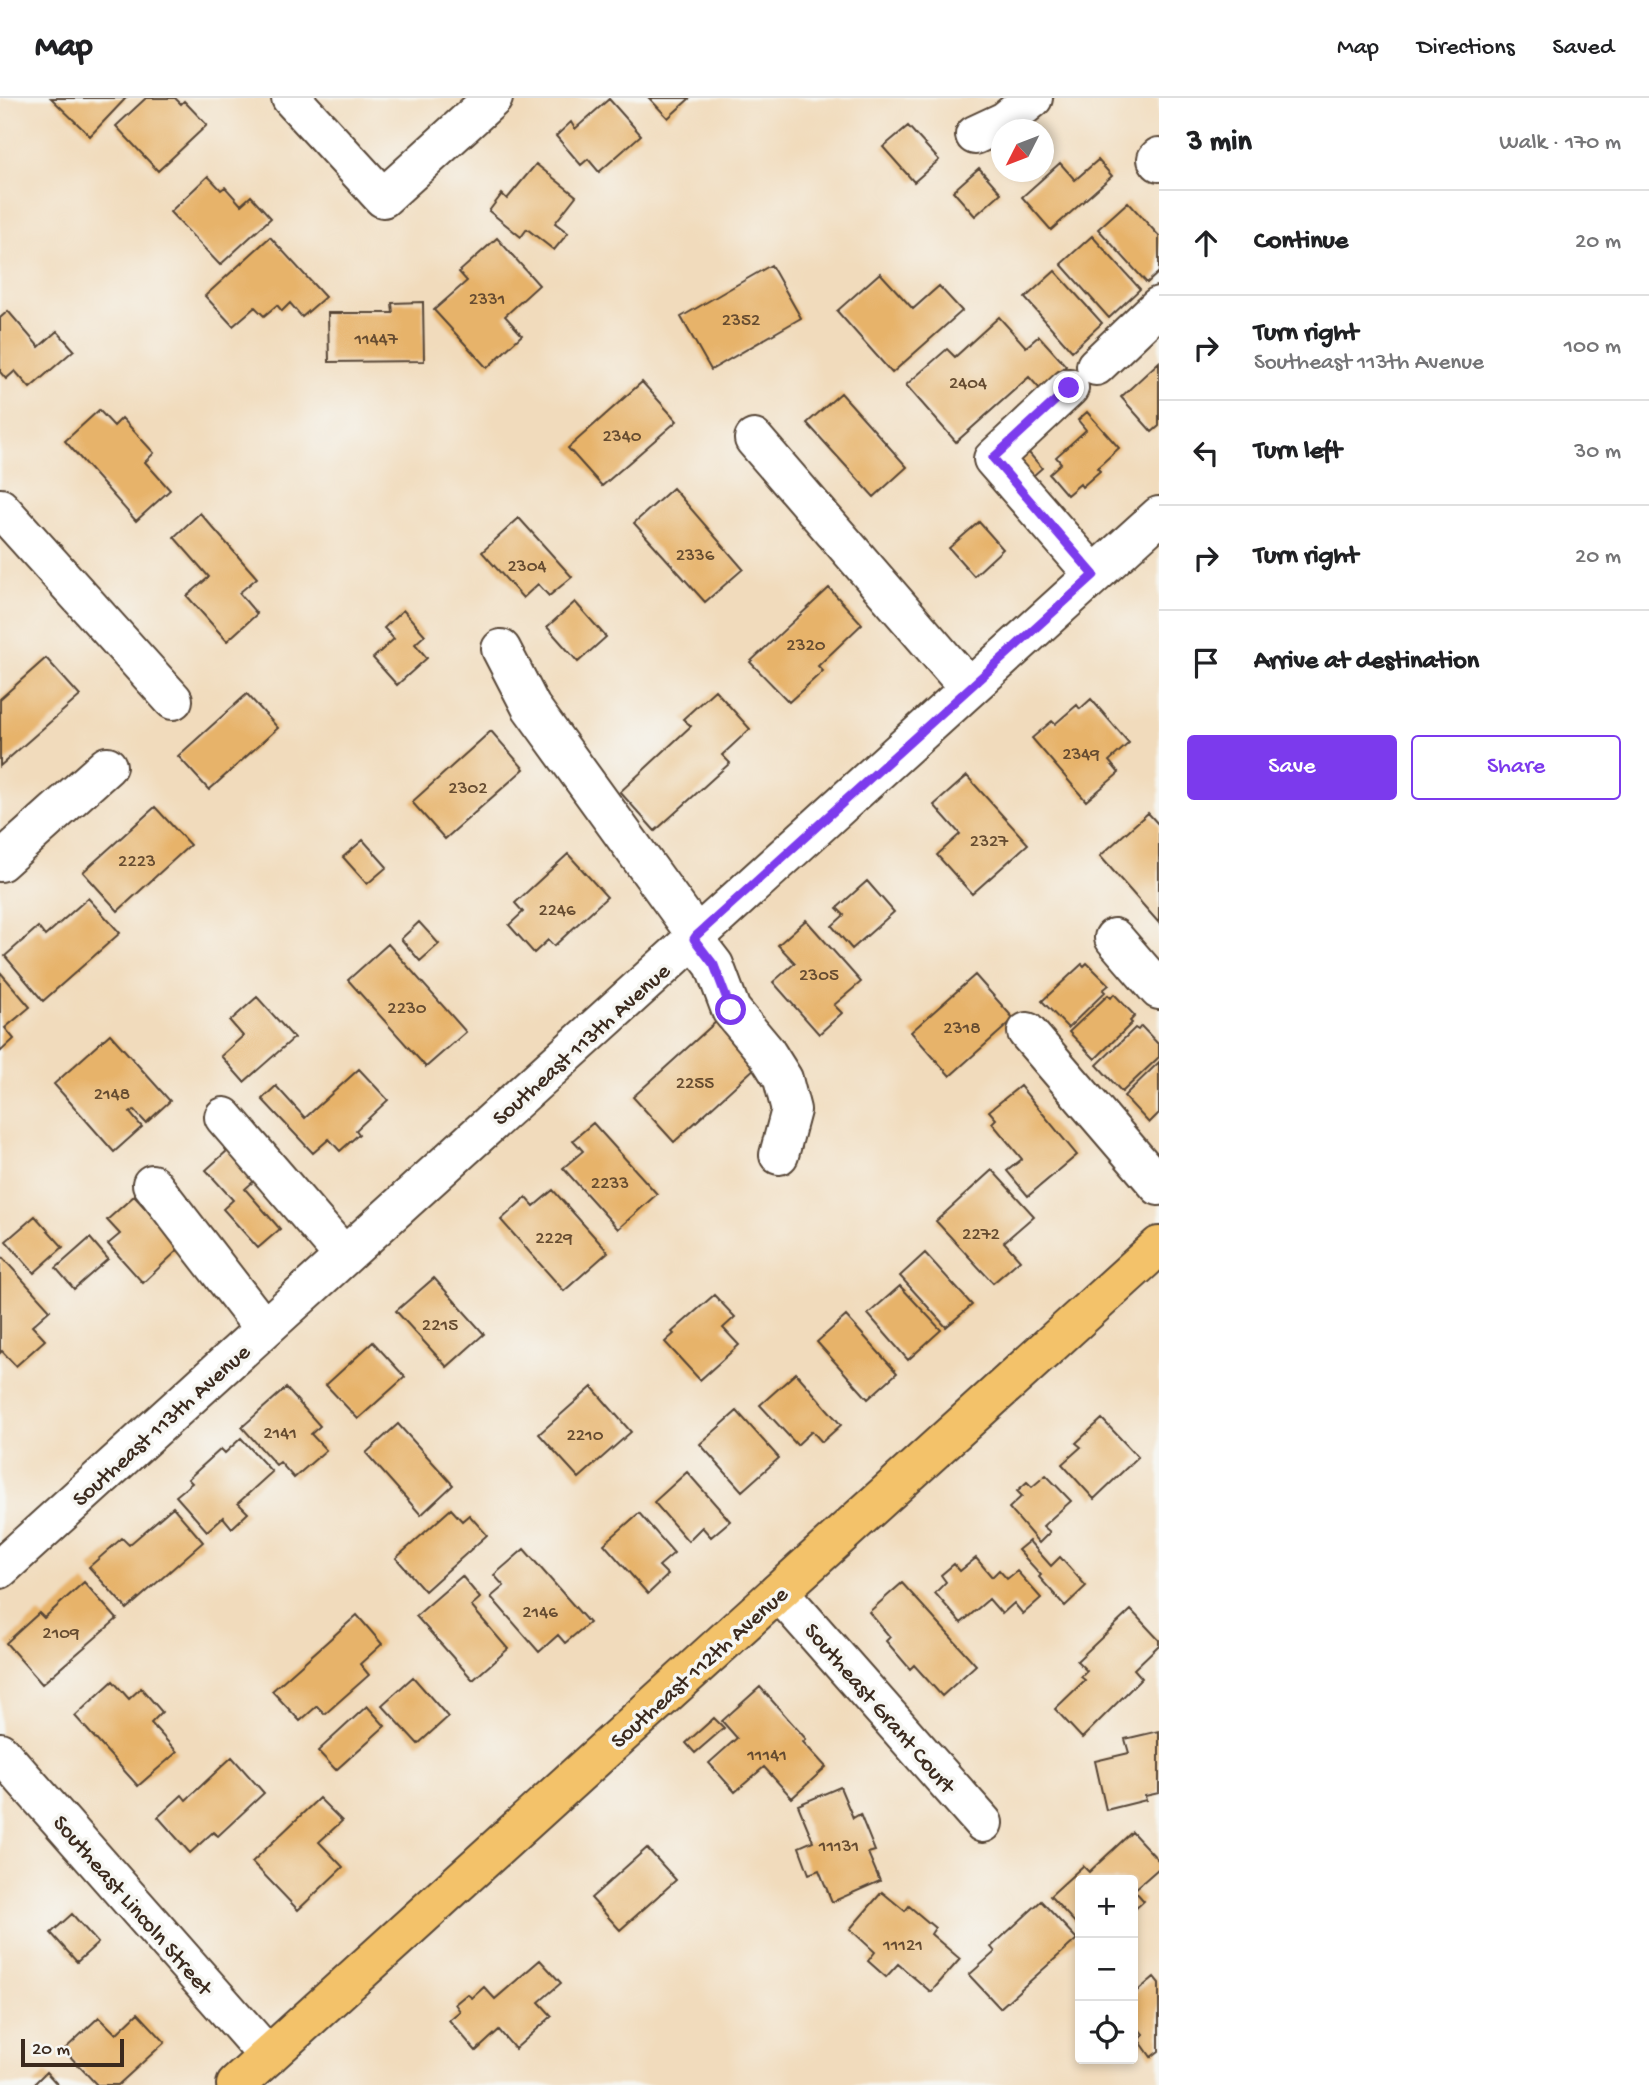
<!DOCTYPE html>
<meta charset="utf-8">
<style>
:root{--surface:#fff;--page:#f6f6f6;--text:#202124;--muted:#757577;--line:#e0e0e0;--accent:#7c3aed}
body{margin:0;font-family:"Gochi Hand",sans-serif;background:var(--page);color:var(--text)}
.controls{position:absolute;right:21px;bottom:21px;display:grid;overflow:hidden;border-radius:7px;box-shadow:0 4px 10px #0003}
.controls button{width:63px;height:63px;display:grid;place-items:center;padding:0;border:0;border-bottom:2px solid var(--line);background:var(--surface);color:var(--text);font:35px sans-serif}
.compass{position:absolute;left:991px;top:21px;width:63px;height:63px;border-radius:50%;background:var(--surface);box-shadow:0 4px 10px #0003;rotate:228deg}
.scale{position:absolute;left:21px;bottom:18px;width:103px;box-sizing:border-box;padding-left:7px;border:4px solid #3b2a1e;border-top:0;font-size:19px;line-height:24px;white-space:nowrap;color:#3b2a1e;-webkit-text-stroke:5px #f6f6f2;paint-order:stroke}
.stop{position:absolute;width:21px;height:21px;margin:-16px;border:5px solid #7c3aed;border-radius:50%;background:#fff}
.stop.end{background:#7c3aed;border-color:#fff;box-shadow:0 2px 7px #0008}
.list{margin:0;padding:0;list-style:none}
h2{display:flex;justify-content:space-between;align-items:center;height:91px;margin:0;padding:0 28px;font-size:30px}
h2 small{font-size:23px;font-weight:400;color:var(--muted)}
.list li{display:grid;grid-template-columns:46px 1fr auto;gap:21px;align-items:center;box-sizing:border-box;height:105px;padding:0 28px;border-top:2px solid var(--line)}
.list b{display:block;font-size:26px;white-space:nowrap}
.list p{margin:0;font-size:23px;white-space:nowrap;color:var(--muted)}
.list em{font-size:23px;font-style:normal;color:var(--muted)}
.actions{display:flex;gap:14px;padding:21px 28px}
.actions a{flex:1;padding:16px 0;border:2px solid var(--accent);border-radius:7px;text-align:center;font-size:24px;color:var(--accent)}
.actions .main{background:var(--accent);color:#fff}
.icon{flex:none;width:38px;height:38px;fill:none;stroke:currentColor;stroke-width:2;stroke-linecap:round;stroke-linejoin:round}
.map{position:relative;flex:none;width:1159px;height:1987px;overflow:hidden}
header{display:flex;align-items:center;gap:42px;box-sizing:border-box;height:98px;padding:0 35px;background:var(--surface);border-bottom:2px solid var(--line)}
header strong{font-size:33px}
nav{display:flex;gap:38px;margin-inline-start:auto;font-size:24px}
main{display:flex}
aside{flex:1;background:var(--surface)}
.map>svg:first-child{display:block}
</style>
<header>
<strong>Map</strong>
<nav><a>Map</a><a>Directions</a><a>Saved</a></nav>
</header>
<main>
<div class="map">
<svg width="1159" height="1987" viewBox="0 0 1159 1987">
<rect width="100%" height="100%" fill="#f6f6f2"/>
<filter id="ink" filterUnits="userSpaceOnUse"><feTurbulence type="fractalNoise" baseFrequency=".0143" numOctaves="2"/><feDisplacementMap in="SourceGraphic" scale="14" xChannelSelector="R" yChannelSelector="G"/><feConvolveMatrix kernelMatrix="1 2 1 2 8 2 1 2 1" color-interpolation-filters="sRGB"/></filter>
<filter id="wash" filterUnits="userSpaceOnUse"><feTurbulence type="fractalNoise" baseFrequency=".00686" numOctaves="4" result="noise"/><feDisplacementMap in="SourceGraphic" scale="28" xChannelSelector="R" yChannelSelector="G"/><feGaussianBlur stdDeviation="1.57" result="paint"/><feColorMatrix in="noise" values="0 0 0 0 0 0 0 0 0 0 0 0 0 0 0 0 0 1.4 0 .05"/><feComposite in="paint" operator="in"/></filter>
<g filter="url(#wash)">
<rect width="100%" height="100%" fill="#f1dbbc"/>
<g id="blocks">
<!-- building -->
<path fill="#e7b36b" d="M51,0h75l-36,38z
M146,0h29l6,6 3,-3 23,24 -49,46 -42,-45z
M649,0h41l-22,20z
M609,1l32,36 -42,37 -11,-13 -7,6 -25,-29 15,-14 4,7z
M908,28l31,34 -25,22 -31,-35z
M1098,62l14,16 -61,54 -29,-33 38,-34 15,17z
M536,66l40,32 -21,27 13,10 -14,17 -27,-21 -6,8 -32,-26 13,-17 5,5z
M979,70l22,25 -26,23 -22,-25z
M208,78l13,14 4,-3 16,18 10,-9 20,22 -51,47 -50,-53z
M1128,104l31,34v36l-12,11 -49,-54z
M1092,138l48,53 -31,29 -48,-54z
M270,139l55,60 -23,20 -12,-14 -8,8 -5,-6 -13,11 -9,-9 -22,19 -28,-30z
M497,140l42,47 -34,31 17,19 -35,33 -53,-58 33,-29 -8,-9z
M771,167l30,53 -90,52 -30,-53z
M1055,173l47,52 -30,28 -47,-53z
M880,175l33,36 26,-23 23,25 -70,62 -55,-62z
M423,204l1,59 -95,1 -1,-49h65l-1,-10z
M8,213l31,36 18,-16 17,19 -44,38 -15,-17 -9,8 -6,-7v-54z
M999,219l27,30 13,-11 27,30 -26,23 -11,-12 -73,65 -50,-57 41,-36 8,8z
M1159,264v64l-7,6 -31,-35z
M642,284l35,39 -75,65 -34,-38z
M841,295l66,74 -33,30 -67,-74z
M99,312l15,16 8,-8 32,35 -9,9 25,28 -34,31 -71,-80z
M1087,314l32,36 -22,20 3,3 -18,16 -2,-3 -13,11 -18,-21 12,-11 -5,-6 30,-27 -8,-10z
M1023,348l19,22 -17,15 -20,-21z
M673,390l70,81 -38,33 -71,-79z
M200,415l57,65 -18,15 18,21 -30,27 -40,-45 22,-19 -35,-40z
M519,420l53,59 -23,19 -11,-12 -15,14 -41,-46z
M979,424l24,27 -29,27 -25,-28z
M829,490l33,36 -44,42 5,5 -34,31 -39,-40z
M575,504l31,35 -28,25 -31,-35z
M403,512l22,25 -10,9 12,14 -30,27 -24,-27 21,-19 -10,-11z
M46,560l34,38 -80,70v-67z
M715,592l35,39 -28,26 8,8 -75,68 -35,-39 71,-66 -8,-7z
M247,596l31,34 -69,62 -31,-34z
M1091,601l38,44 -20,18 10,12 -33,28 -54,-63 20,-17 3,3 22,-19 3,4z
M491,633l33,38 -79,70 -33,-37z
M967,678l61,68 -56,50 -35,-39 23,-21 -26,-29z
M155,709l35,38 -72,66 -35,-39z
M1148,715l11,12v98l-59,-67z
M363,742l24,27 -20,17 -24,-27z
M568,756l39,43 -53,49 -6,-6 -14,13 -25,-28 14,-13 -8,-9z
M867,783l27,31 -42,37 -20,-23 12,-11 -7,-7z
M88,800l32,35 -77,68 -38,-45 33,-29 7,9z
M806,822l55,62 -27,23 8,8 -23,21 -46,-52 22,-19 -17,-18z
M419,824l20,22 -19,17 -19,-22z
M388,846l78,88 -40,35 -78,-87z
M1087,865l22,22 -6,5 2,2 -37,36 -26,-27 40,-37 2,2z
M0,874l30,35 -25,21 9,11 -14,13z
M975,877l39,44 -64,57 -39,-44z
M1114,896l21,22 -5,5 2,2 -37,36 -26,-27 39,-37 3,3z
M257,899l37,41 -50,44 -23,-26 22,-20 -13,-15z
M717,923l40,45 -83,76 -41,-45z
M1141,928l18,19v12l-37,35 -25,-27 38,-37 3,2z
M110,936l60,67 -24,22 -12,-13 -4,3 12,14 -28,25 -60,-68z
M1159,964v51l-10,10 -25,-27z
M359,971l29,31 -32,30 3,4 -19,17 -11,-12 -16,14 -51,-54 14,-13 29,32z
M1020,988l57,69 -49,41 -21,-25 15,-12 -30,-36 4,-4 -7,-8z
M593,1025l64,71 -39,35 -55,-61 20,-17 -10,-11z
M228,1052l27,30 -10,9 35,40 -22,19 -35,-39 10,-9 -27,-30z
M992,1072l42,46 -30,26 16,18 -27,23 -57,-62z
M553,1092l55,62 -44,39 -63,-71 25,-23 8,9z
M134,1098l47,51 -38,36 -35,-39 12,-10 -13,-14z
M35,1118l28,31 -29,26 -28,-32z
M90,1140l18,21 -34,30 -18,-21z
M925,1155l47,52 -26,22 -46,-51z
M2,1159l48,53 -18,16 13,14 -29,26 -14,-15 -2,2v-94z
M434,1180l50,56 -37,33 -51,-56z
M900,1188l41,44 -33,30 -40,-46z
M714,1197l21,22 -12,11 16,17 -39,35 -35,-38 9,-8 -2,-2z
M846,1218l51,57 -29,26 -51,-57z
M373,1244l32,35 -47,42 -32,-34z
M796,1275l45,52 -19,17 -10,-11 -15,14 -37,-40z
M592,1289l39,45 -52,46 -40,-44z
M286,1290l34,38 -9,8 15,16 -32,28 -14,-16 -4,3 -34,-38z
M737,1313l42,47 -37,33 -42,-47z
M1102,1321l36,38 -44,42 -32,-35 19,-17 -5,-4z
M398,1326l55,61 -32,30 -55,-62z
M241,1340l31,34 -34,31 10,10 -16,15 -9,-11 -16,14 -31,-35 16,-13 -4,-4 33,-30 4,4z
M687,1374l43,49 -19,16 -9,-10 -14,14 -34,-39z
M1046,1377l25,26 -28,25 7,6 -11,11 -30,-35 13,-12 -5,-5 10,-9 5,5z
M173,1409l30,35 -76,67 -38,-42 33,-29 7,7z
M451,1411l11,12 7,-6 18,20 -62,56 -29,-33z
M639,1415l35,40 -15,13 9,9 -20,19 -44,-50z
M1029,1443l22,25 9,-9 26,29 -21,20 -26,-29 2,-2 -23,-25z
M524,1451l65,74 -24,20 -7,-8 -19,17 -48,-55 13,-11 -10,-11z
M976,1460l16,19 7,-7 8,9 10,-8 24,27 -18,16 -9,-11 -12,11 -13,-15 -28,24 -26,-30 11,-11 -5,-7 13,-11 6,7z
M462,1478l18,22 -9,8 37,43 -35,31 -57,-64z
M84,1484l33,37 -75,65 -36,-41 33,-30 5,5z
M902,1485l74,82 -34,31 -28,-31 -4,4 -24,-28 4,-4 -21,-25z
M1131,1512l28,30v5l-25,24 8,9 -60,60 -27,-29 30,-29 -4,-3 6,-6 -10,-10z
M357,1517l25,29 -22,20 9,11 -44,39 -8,-8 -17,15 -28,-30z
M413,1579l35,40 -30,27 -36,-39z
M113,1583l16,18 12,-11 21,24 -11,11 26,29 -39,34 -63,-70z
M760,1589l46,52 -3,3 23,25 -34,31 -28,-31 -29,25 -26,-29 28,-25 -15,-17z
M367,1608l18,20 -49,44 -18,-19z
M714,1620l10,10 -29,25 -9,-10z
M1159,1633v62l-14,3 1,4 -40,10 -11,-49 34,-8 -4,-14z
M232,1659l32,36 -46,43 -5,-4 -23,21 -32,-36 24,-22 4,5z
M840,1689l13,31 7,-4 15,37 -7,2 12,28 -48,21 -13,-32 -10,4 -10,-27 14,-6 -15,-36z
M319,1700l23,23 -23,21 24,25 -45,43 -46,-48z
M1132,1734l27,29v7l-25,22 10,11 -11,10v-31h-53v48l-30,-32 33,-30 6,6z
M647,1750l29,32 -56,50 -29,-32z
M882,1794l23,19 4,-5 26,22 -4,6 29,25 -29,33 -33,-28 -12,13 -18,-16 7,-9 -25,-23z
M1041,1803l36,38 -77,69 -31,-33 26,-23 -4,-5z
M72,1816l26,29 -21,19 -26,-29z
M540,1862l21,23 -22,19 13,14 -37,33 -16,-19 -23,21 -27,-31 11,-9 -5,-7 12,-10 5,4 12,-11 11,12z
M1154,1879l5,6v68l-8,6 -12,-17 4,-6 -10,-12v-27z
M138,1915l27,29 -47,43h-21l-33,-35 35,-33 17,17z
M46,1974l12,13h-25z"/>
</g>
</g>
<g filter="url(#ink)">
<use href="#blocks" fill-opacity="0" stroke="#564536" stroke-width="2"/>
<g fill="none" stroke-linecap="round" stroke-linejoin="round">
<defs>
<path id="minor" d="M291,0l92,100 110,-100
M975,37l30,-14 28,-23
M1159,59l-2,2 2,3
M1096,268l63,-60
M1069,290l-76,71 101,116
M754,341l215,249
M0,410l173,192
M501,551l30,58 166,229
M0,764l107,-96
M1114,840l45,52
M694,841l20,26 17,45 35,42 17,27 8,31 -12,45
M1027,934l132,154
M224,1019l120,139
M152,1086l112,145
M0,1471l1159,-1053
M779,1494l204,231
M0,1654l268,304"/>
<path id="major" d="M236,1987l923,-839"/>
</defs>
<!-- minor casing -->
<use href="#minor" stroke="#564536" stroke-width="42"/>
<!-- major casing -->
<use href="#major" stroke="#564536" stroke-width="42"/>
<!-- minor -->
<use href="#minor" stroke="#fff" stroke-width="38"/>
<!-- major -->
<use href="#major" stroke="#f3c26a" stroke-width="38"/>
</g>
</g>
<g fill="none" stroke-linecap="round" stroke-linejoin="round" filter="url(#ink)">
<!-- route -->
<path stroke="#7c3aed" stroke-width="9" d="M731,912l-17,-45 -20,-26 2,-3 398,-361 -101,-117 76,-70"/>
</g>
<g text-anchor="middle" stroke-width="7" stroke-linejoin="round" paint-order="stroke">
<!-- number labels -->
<g font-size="19" fill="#664c31">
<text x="487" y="206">2331</text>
<text x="741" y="227">2352</text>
<text x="376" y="246">11447</text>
<text x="968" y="290">2404</text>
<text x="622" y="343">2340</text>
<text x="695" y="462">2336</text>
<text x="527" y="473">2304</text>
<text x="806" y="552">2320</text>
<text x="1081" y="661">2349</text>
<text x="468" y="695">2302</text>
<text x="989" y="748">2327</text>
<text x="137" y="768">2223</text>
<text x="557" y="817">2246</text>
<text x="819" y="882">2305</text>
<text x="407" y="915">2230</text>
<text x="962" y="935">2318</text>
<text x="695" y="990">2255</text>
<text x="112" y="1001">2148</text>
<text x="610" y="1090">2233</text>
<text x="981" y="1141">2272</text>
<text x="554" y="1145">2229</text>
<text x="440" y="1232">2215</text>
<text x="280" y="1340">2141</text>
<text x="585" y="1342">2210</text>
<text x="540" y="1519">2146</text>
<text x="61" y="1540">2109</text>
<text x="767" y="1662">11141</text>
<text x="839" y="1753">11131</text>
<text x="903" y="1852">11121</text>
</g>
<!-- street labels -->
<g font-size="23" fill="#3b2a1e" stroke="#f6f6f2">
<text transform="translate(580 945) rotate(-42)" y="8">Southeast 113th Avenue</text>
<text transform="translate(160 1326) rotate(-42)" y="8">Southeast 113th Avenue</text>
<text transform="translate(698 1568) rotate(-42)" y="8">Southeast 112th Avenue</text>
<text transform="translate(881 1609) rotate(49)" y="8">Southeast Grant Court</text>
<text transform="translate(134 1806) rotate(49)" y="8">Southeast Lincoln Street</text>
</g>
</g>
</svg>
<div class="controls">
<button>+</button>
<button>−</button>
<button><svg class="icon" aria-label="locate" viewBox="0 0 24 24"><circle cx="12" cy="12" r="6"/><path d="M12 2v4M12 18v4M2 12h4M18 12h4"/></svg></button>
</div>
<svg class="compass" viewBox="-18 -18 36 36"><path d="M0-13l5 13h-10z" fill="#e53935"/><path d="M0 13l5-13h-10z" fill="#757577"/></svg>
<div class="scale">20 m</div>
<div class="stop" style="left:731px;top:912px"></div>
<div class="stop end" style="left:1069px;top:290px"></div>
</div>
<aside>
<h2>3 min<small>Walk · 170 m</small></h2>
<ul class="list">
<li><svg class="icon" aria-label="ahead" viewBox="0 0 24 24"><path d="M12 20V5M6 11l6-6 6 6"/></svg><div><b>Continue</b></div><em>20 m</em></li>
<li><svg class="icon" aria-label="right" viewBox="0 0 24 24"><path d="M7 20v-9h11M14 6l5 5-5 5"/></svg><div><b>Turn right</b><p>Southeast 113th Avenue</p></div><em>100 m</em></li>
<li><svg class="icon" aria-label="left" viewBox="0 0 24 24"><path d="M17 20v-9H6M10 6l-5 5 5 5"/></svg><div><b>Turn left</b></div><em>30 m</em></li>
<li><svg class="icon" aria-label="right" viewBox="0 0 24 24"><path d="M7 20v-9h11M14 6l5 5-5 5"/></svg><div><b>Turn right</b></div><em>20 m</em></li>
<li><svg class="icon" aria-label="arrive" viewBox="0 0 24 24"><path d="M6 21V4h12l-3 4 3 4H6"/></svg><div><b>Arrive at destination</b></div></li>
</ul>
<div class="actions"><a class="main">Save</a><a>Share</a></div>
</aside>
</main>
